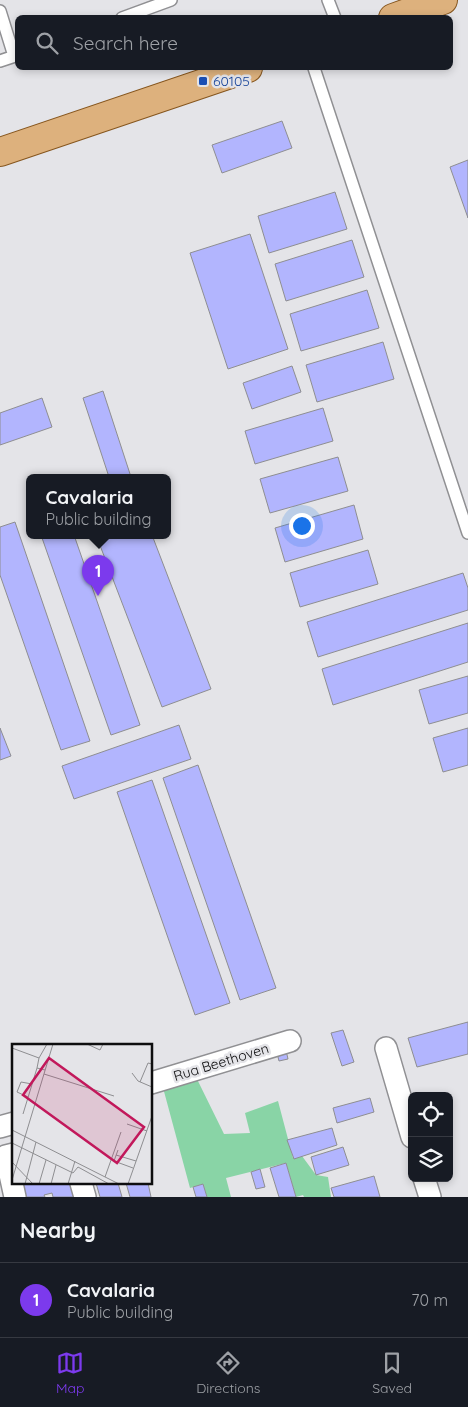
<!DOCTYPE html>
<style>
:root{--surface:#171b24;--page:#242831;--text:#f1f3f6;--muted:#9ea1a6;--line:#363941;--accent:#7c3aed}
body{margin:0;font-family:Quicksand,sans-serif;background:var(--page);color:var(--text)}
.controls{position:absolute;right:15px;bottom:15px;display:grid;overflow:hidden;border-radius:8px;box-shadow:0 2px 8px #0003}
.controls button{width:45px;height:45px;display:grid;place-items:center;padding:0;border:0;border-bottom:1px solid var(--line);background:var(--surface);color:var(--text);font:25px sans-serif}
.you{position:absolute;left:301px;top:525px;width:18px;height:18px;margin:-12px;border:4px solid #fff;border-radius:50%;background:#1a73e8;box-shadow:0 0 0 8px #1a73e833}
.badge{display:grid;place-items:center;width:32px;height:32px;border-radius:50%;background:var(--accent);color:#fff;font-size:16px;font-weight:700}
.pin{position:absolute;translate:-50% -41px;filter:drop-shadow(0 1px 2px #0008)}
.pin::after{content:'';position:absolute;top:26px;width:18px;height:15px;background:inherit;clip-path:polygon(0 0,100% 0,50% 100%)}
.popup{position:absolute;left:26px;top:474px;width:145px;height:65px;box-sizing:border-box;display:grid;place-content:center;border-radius:8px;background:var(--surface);filter:drop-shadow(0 1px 4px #0005);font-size:16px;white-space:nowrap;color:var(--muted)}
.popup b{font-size:19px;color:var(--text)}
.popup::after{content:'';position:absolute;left:50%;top:100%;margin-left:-10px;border:10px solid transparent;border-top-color:var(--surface)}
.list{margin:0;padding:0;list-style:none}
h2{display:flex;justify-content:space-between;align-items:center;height:65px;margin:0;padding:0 20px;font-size:21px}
h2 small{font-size:16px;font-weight:400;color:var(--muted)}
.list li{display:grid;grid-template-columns:32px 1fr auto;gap:15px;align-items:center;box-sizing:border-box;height:75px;padding:0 20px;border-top:1px solid var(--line)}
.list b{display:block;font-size:19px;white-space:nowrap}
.list p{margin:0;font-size:16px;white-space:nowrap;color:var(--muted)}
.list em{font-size:16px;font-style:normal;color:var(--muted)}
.icon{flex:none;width:28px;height:28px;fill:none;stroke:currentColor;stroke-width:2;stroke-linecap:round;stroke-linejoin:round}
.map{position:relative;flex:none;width:468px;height:1197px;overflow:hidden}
.search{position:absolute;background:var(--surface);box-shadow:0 2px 8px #0003;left:15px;right:15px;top:15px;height:55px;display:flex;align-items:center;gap:12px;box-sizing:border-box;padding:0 18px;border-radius:8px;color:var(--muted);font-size:19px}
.sheet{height:140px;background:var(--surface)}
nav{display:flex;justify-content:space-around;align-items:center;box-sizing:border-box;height:70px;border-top:1px solid var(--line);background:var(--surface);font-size:14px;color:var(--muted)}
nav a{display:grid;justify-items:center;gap:2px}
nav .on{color:var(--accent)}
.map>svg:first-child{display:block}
</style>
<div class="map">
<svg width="468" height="1197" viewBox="0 0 468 1197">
<rect width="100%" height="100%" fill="#e4e4e8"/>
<!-- green -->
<path fill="#89d4a6" d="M195,1075l29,59 26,-1 -5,-20 33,-12 15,57 9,-2 14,19 12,2 3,20h-27l-1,-2 -7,2 -10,-34 -60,15 5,19h-24l-4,-13 -13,4 -28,-104z"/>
<!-- building -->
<path fill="#b2b5fe" stroke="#8e8e91" d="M282,121l10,27 -70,25 -10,-28z
M468,160v58l-18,-51z
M335,192l12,37 -78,24 -11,-37z
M250,234l38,115 -60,20 -38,-116z
M352,240l12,37 -78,24 -11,-37z
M367,290l12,38 -78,23 -11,-37z
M383,342l11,37 -77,23 -11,-37z
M292,366l9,26 -49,17 -9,-26z
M103,391l28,86h-22l-26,-79z
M42,398l10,29 -52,18v-32z
M323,408l10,33 -78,23 -10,-33z
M338,457l10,34 -78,22 -10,-34z
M354,505l9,34 -78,23 -10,-34z
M15,522l75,219 -29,9 -61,-175v-48z
M41,535h33l66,190 -29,10z
M96,535h56l59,154 -49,18z
M368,550l10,34 -78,23 -10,-34z
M463,573l5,15v22l-150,47 -11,-35z
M468,623v39l-135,43 -11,-36z
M468,676v37l-39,11 -10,-34z
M179,725l12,34 -117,40 -12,-33z
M0,728l11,28 -11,4z
M468,728v37l-25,7 -10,-34z
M198,765l78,223 -36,12 -77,-222z
M152,780l78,223 -35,12 -78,-223z
M468,1022v32l-51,13 -9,-29z
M343,1030l11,32 -12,4 -11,-33z
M285,1046l3,13 -9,2 -3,-12z
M370,1098l4,14 -37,11 -4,-15z
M332,1128l5,17 -43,14 -7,-19z
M343,1147l6,18 -33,10 -5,-18z
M286,1163l10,34h-17l-9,-29z
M260,1169l5,18 -9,2 -5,-17z
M374,1176l6,21h-46l-3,-9z
M20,1183h51l3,14h-21l-1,-4 -8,2 1,2h-22z
M96,1183h22l4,14h-22z
M126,1183h22l3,14h-21z
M203,1184l4,13h-11l-3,-10z"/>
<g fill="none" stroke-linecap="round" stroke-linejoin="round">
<defs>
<path id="service" d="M328,0l7,18
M0,11l14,45
M122,18l49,-18
M0,61l18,-6
M314,68l154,465"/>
<path id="minor" d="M386,1048l26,89
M151,1083l139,-42
M0,1127l14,-4
M14,1154l-8,2 9,41
M424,1178l6,19
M81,1183l4,14"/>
<path id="primary" d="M393,18l50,-18
M0,152l248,-84"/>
</defs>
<!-- service casing -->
<use href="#service" stroke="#909093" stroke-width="14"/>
<!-- minor casing -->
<use href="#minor" stroke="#909093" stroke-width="24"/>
<!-- primary casing -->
<use href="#primary" stroke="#86561e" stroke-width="30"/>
<!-- service -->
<use href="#service" stroke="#fff" stroke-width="11"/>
<!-- minor -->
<use href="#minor" stroke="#fff" stroke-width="21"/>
<!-- primary -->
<use href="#primary" stroke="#ddb17d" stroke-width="28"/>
</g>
<!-- markers -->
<rect fill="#1a4fb4" stroke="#e4e4e8" stroke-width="2" x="198" y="76" width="10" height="10" rx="2.5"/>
<g text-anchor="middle" stroke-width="5" stroke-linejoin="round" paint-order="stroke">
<!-- transit labels -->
<g font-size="14" fill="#164399" stroke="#e4e4e8" text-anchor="start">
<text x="213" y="86">60105</text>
</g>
<!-- street labels -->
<g font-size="14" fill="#0e0e0f" stroke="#e4e4e8">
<text transform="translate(221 1062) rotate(-17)" y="5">Rua Beethoven</text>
</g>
</g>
<!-- overview -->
<g transform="translate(12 1044)">
<rect width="140" height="140" fill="#e4e4e8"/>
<path fill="none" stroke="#8e8e91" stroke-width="1" d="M75,0l13,6 3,-6M0,4l27,10 -2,10 8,2M27,14l8,-14M120,29l6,8 14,6M32,30l70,22M128,38l8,-19 4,1M16,53l-11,-5 4,-10 11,2M11,70l14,-46M115,80l20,7M0,86l107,54M0,99l61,30 5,-6 31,17M106,106l-4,11 19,7M104,111l20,6M0,118l21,22M93,133l16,-45M0,136l41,-136M13,140l11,-42M27,140l7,-24M39,140l5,-19M56,140l7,-23M116,140l24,-68"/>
<path fill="#c2185b" fill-opacity="0.15" stroke="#c2185b" stroke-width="2.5" d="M37,14l95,69 -27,36 -94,-68z"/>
<rect width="140" height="140" fill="none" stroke="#0e0e0f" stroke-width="2.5"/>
</g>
</svg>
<div class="controls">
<button><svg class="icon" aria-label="locate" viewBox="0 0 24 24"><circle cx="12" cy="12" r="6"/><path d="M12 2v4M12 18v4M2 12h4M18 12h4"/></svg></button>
<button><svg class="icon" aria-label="layers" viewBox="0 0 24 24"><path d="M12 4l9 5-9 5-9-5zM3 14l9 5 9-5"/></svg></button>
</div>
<div class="you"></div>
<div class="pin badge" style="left:98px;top:596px">1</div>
<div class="popup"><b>Cavalaria</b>Public building</div>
<div class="search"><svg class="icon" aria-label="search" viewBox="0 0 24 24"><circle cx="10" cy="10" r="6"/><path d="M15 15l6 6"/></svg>Search here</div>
</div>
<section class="sheet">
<h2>Nearby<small></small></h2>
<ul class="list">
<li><span class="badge">1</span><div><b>Cavalaria</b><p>Public building</p></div><em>70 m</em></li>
</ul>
</section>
<nav>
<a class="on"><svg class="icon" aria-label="map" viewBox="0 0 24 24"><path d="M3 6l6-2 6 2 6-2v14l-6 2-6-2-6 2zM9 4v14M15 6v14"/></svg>Map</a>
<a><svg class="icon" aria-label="directions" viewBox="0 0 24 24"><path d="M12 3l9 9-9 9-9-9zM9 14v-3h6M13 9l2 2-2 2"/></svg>Directions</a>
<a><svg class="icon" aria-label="saved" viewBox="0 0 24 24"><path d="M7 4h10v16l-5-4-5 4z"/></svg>Saved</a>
</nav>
